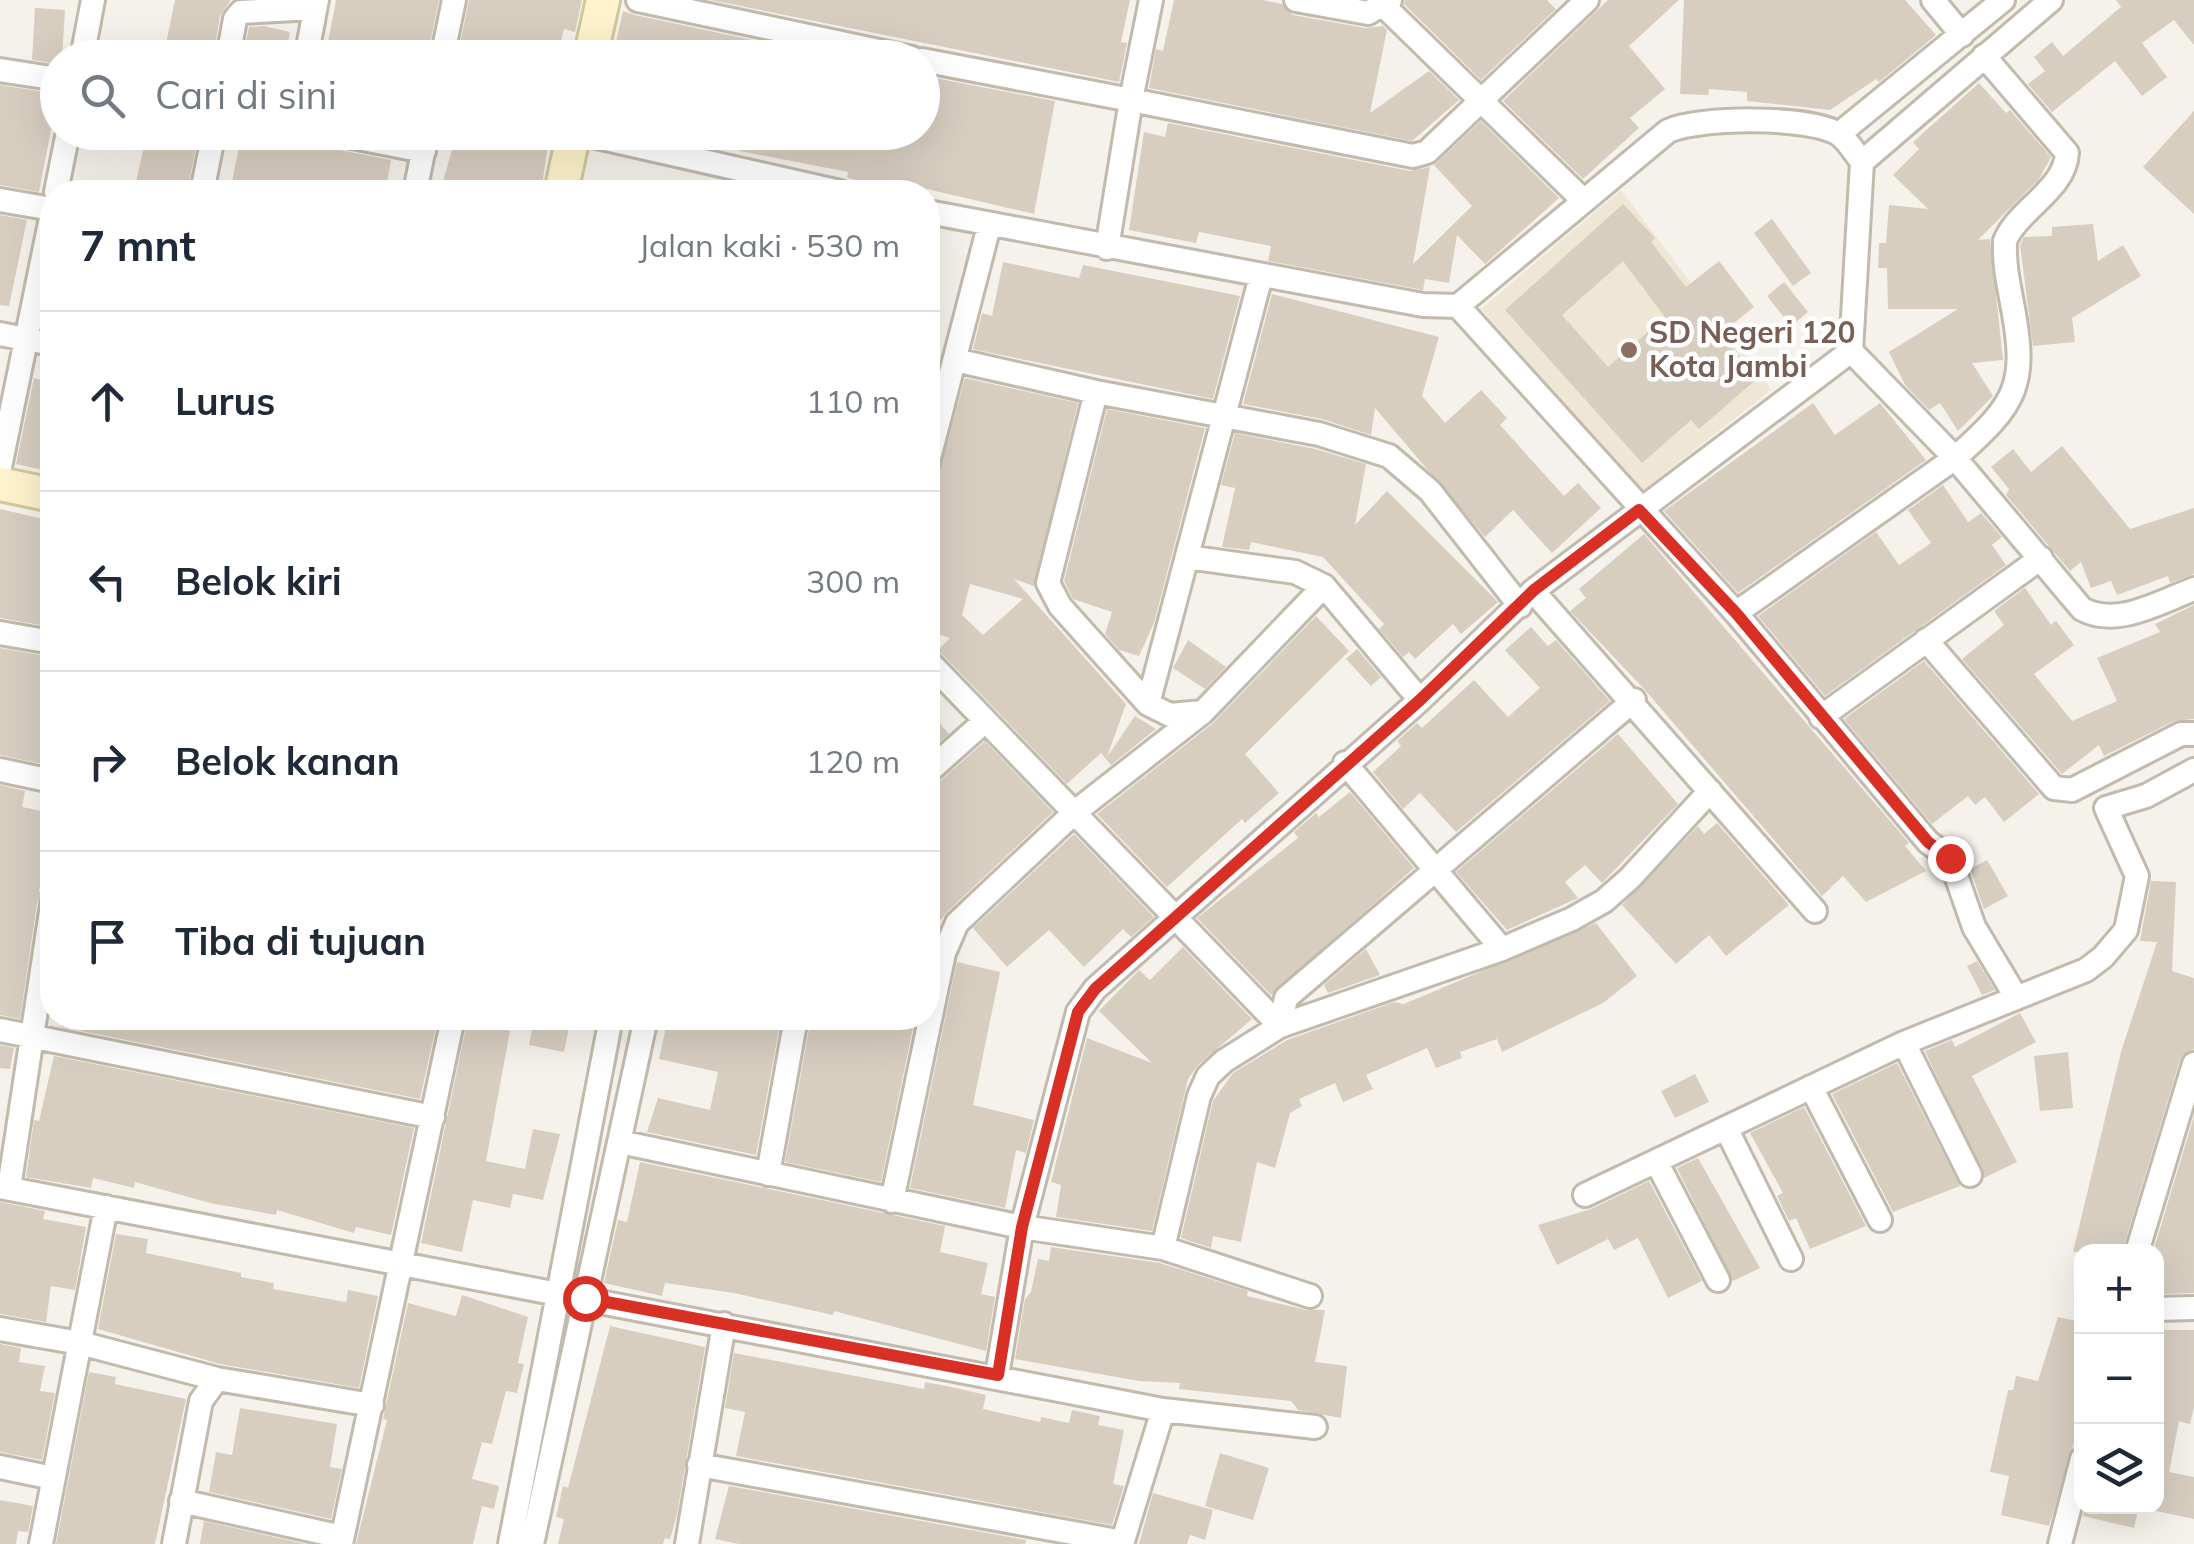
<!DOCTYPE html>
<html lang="id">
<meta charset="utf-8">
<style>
:root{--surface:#fff;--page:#f6f6f7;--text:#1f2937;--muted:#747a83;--line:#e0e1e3}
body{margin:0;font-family:Mulish,sans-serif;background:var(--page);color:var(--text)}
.controls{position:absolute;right:30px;bottom:30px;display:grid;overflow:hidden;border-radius:20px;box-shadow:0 10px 40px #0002}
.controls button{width:90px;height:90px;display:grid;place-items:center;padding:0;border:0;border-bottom:2px solid var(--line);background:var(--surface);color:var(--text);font:50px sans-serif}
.stop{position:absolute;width:30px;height:30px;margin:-22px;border:8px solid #d93025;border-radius:50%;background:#fff}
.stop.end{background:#d93025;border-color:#fff;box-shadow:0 2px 10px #0008}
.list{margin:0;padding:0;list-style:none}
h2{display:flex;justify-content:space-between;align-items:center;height:130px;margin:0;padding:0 40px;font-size:42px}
h2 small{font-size:32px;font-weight:400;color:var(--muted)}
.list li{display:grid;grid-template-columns:65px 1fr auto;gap:30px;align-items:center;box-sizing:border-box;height:180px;padding:0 40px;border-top:2px solid var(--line)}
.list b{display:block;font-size:38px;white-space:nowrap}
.list em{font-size:32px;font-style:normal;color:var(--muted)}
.icon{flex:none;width:55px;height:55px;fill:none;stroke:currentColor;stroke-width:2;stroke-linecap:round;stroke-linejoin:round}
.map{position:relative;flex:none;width:2194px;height:1544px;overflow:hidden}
.search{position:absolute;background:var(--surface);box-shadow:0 10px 40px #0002;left:40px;top:40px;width:900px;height:110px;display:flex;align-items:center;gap:25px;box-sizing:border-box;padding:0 35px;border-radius:55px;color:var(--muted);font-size:38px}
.panel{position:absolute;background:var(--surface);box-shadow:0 10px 40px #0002;left:40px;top:180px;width:900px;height:850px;border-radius:40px}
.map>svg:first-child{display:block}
</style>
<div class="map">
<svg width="2194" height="1544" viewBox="0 0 2194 1544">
<rect width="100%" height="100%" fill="#f5f2eb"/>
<!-- education -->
<path fill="#eee7d5" d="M1621,190l150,200 -129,101 -161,-182z"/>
<!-- building -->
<path fill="#d7cec0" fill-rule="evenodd" d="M175,0h56l-11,16 -7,42h-50z
M336,0h103l-12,58h-102z
M469,0h113l-7,32 -11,-3 -7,29h-100z
M710,0h420l-9,42 6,1 -8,39z
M1174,0h89l19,4 11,11 72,13 18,-2 4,4 -17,83 59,-42 30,29 -47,41 -263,-53 7,-39 7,2z
M1405,0h142l9,9 -75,71 -77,-76z
M1608,0h71l-50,46 36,43 -35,29 9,10 -56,51 -80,-78z
M1684,0h221l31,35 -57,47 -3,-3 -46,31 -83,-9v-9l-38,-3 -1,6 -28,-1z
M2116,0h78v45l-20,-25 -32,23 25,34 -25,19 -27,-35 -63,51 -24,-28 17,-13 -11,-14 18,-15 11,14 58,-49z
M35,8l30,2 -3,48h-4v6l-26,-4z
M623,11l12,4 202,43h-194l-29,-7z
M264,26l26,6 -5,26h-42l6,-31z
M924,76l131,25 -21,113 -133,-31 -1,7 -53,-12 1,-6 -108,-21 4,-19h178z
M1979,83l27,30 4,-3 41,47 -12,22 -61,61 12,-1 13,121 -31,3 21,33 -35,35 -18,-28 -11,7 -24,-25 -16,-33 69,-43h-70l-1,-41h-9l1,-25h7l3,-38 39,4 -35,-34 26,-26 -6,-7z
M0,85l58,9 -19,98 -39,-7z
M2194,111v103l-51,-47z
M1481,121l78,77 -74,66 -28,-29 -8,48 -24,-4 -2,11 -155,-29 3,-15 -72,-14 -3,11 -67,-13 15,-98 21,5 3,-14 242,48 20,-4 -17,97 59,-58 -38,-41z
M147,132h52l-12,60h-53z
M242,132h70l12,15 67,13 -6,32h-91l-35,-7 -1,7h-41l3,-12 12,2z
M457,132h93l-9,60h-101z
M1623,204l32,34 -4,4 35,45 33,-26 35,46 -34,27 38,44 -59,51 -8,-9 -49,43 -137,-153zM1623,261l42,56 -57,50 -46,-52z
M0,215l27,5 -18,86 -9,-1z
M1772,219l39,54 -18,13 -39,-53z
M2093,224l5,37 25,-16 18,31 -69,42 3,24 -42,4 -13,-101 4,-8 28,-1v-9z
M1003,262l76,16 4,-13 157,31 -27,103 -240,-50 9,-36 10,3z
M1784,282l24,30 -17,14 -24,-30z
M1272,294l167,43 -17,59 23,27 36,-33 26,28 -7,7 64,71 14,-13 23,25 -49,45 -39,-43 -28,27 -110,-129 -4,27 -49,-16 -79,-15z
M34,378l18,4v90l-36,-8z
M965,378l113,25 -44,183 -20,-7 112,125 -19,53 28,-41 21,13 -45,36 -10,-12 -34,31 -129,-134 12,-12 -22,-7v-98l4,-19 -4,-1zM970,584l53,15 -40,36 -21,-20z
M1813,403l22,32 45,-32 46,57 -188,133 -74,-82z
M1107,409l98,19 -51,195 -15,33 -20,-6 -14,-16 7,-22 -39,-13 -9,-18z
M1235,433l80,16 51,15 -11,61 32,-34 111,111 -37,32 -8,-10 -38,35 -6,-7 -6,5 -24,-28 5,-5 -61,-67 -72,-15 -2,8 -27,-3 13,-59 -14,-3z
M2062,446l68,83 64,-21v66l-24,9 -2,-7 -51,19 -6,-14 -20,7 -10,-26 -11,9 -64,-76 3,-6 -18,-22 22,-18 18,23z
M1943,485l25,37 13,-9 21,24 -10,8 14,20 -181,131 -67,-80 118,-84 23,33 32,-22 -23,-33z
M0,509l52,12v106l-52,-9z
M1644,534l265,309 -4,3 21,25 -60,31 -23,-26 -21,20 -177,-206 -75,-79 16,-13 -7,-9z
M2025,588l26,37 5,-4 18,24 -40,29 38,47 45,-20 -20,-43 63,-26 -5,-8 39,-19v114l-20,2 -70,35 -5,-11 -37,29 -100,-115 42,-34 -10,-14z
M1316,616l33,35 -104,103 34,39 -34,30 -3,-4 -75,68 -70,-73 115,-90z
M1531,627l17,19 8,-6 54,61 -154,131 -36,-39 -17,16 -30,-37 28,-26 -4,-5 20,-18 5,5 52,-48 34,37 32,-29 -35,-38z
M1188,640l38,27 -21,22 -32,-21z
M0,648l52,9v109l-52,-11z
M1357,649l24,28 -10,9 -25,-27z
M1924,661l115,133 -35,28 -19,-25 -10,8 -7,-9 -36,28 -88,-105z
M928,710l21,24 -21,18z
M1618,734l60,70 -76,79 -17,-18 -20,17 13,16 -71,32 -51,-58z
M985,741l68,71 -106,100 -19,24v-149l10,-4z
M0,785l25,6 -3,16 30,6 -13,79h5l-7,11 -17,116 -20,-4z
M1350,792l64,76 -143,127 -74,-77 101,-80 -4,-6 22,-19 3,4z
M1717,823l72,82 -63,51 -17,-21 -33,29 -54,-59 76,-79 6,8z
M1074,834l80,83 -23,20 -8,-8 -39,38 -35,-37 -42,37 -34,-39z
M1987,860l21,36 -24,13 -14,-40z
M2151,881l25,1 -4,89 22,7v71l-14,11 -58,192h-49l48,-200 36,-110 -17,-1z
M1596,923l41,53 -34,27 -101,49 -5,-13 -37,13 2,6 -26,10 -9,-20 -61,27 7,14 -30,13 -8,-19 -36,16 3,7 -12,7 -15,55 -18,-6 -16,80 -28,-6 -2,12 -30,-10 32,-137 20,-28 54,-33 107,-38 10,2z
M1183,947l69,72 -54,46 -10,14 -36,152 -96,-14 5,-32 -10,-3 36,-144 65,25 -53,-52 40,-41 11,10z
M1366,949l14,26 -52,18 -4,-8z
M1977,961l18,29 -13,5 -15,-29z
M957,962l43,10 -27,133 61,15 -8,33 -10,-3 -11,58 -95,-20z
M2020,1013l16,29 -64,34 45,86 -33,16 -59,-127 27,-11 3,7z
M63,1018h375l-18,81 -359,-72z
M534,1018l36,5 -6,29 -35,-7z
M668,1018h113l-25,137 -109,-23 11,-34 52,12 8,-38 -59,-13z
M811,1018h104l-34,164 -96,-20z
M467,1022l43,9 -24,130 39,8 8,-40 27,5 -17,66 -30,-6 -3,14 -37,-8 -11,52 -41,-9z
M0,1045l14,3 -4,21 -10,-1z
M2068,1052l5,56 -33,3 -6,-55z
M54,1056l360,72 -23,107 -35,-8 -2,6 -77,-23 -1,5 -66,-12 -75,-21 -1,6 -41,-10 -2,10 -65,-11 8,-57 5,1z
M1897,1063l63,123 -67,26 -61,-118z
M1695,1074l14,28 -34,16 -14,-27z
M1804,1107l62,119 -56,23 -14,-31 -7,3 -12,-25 6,-3 -33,-60z
M2194,1116v177l-31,1 -7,-5v-37h-3z
M1698,1158l62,110 -27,13 -56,-113z
M640,1162l305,64 -5,26 48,11 -7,31 14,3 -9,54 -152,-40 -1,4 -99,-22 -69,-10 -3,13 -58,-13 14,-63 9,2z
M1649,1181l53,100 -34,17 -30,-60 -24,12 -6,-11 -51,26 -19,-40 53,-16z
M0,1202l45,9 -2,8 43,8 -11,63 -24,-4 -5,36 -46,-8z
M116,1234l32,5 -2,14 95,20v4l33,6 -1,6 73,13 2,-12 30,6 -19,92 -139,-24 -122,-35z
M1051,1247l109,16 88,28 -1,5 59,14h19l-10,52 32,4 -6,52 -43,-8 -7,-9 -112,-12 1,-6 -41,-2 -124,-22 10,-60 6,-7 7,-33 11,2z
M462,1295l66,22 -10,46 6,1 -7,29 -11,-2 -14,53 -10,-2 -10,37 27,7 -5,23 -12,-3 -9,38h-117l31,-124 -4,-1 25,-116 48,13z
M2058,1317l24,5v94l-33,110 -48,-11 8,-39 -19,-4 18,-82h5l3,-14 22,5z
M610,1326l95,21 -28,168 -7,24 -5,-1 -2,6h-105l6,-25 -8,-2 7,-31 5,2z
M2156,1330h38v77l-4,17 -11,-3 -10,51 25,5v42l-38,-8z
M0,1344l21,4 -2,14 26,4 -5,25 15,2 -13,67 -42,-8z
M734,1353l190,36 1,-7 31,6 30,7 -3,14 57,13 1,-5 28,6 3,-13 28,6 -2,9 26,5 -11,54 11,2 -12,39 -376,-69 9,-44 -20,-4z
M89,1372l27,5 -1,7 71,15 -31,145h-99z
M240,1408l97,16 -7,43 12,2 -11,50 -122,-27 7,-40 16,3z
M1220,1453l49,15 -16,52 -48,-14z
M729,1486l297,54 -1,4h-286l-24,-5z
M1153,1493l60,17 -8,30 -15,-5 -3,9h-48z
M0,1500l33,6 -5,26 -10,-1 -2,13h-16z
M2085,1506h54l-5,22 -51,-12z
M204,1521l101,23h-105z"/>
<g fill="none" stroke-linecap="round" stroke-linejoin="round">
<defs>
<path id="street" d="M638,0l274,58
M1296,0l72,13 22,-13
M1933,0l29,35
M1384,6l200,195
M82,58l11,-58
M228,58l7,-39 6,-7 74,-4
M306,58l11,-58
M442,58l12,-58
M922,60l209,40 20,-100
M0,70l58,9
M327,132l97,19
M575,132l265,60
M1839,134l164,-134
M1862,162l189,-162
M56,192l12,-60
M202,192l12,-60
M415,192l12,-60
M0,200l52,9
M928,212l495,93 35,1 210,-175c31,-14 138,-15 169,2 10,6 18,20 25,29l-11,189 104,107 127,151c35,19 78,-7 112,-20
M1107,248l24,-148 282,56 14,-4 160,-152
M1458,306l278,307 192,229 22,16 24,69 42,70
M0,334l52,10
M955,360l141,32 223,42 70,22 41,35 90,115
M1096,392l-48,191 12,23 88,98
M928,462l61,-236
M0,467l52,-254
M1324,586l96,114
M1533,591l282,320
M1736,613l219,-155c62,-55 73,-72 57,-155 -4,-21 -8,-40 -7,-62 13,-32 60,-51 62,-88l-83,-97
M0,633l52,9
M1926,640l128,148 18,2 109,-56h13
M928,661l352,365 222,-77 70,-30 32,-18 26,-23 80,-87
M1203,712l-33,3 -22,-11 113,-428
M1821,717l220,-159
M1345,763l157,186
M0,770l52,11
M928,772l57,-51
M0,1030l433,87
M1904,1043l66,132
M1811,1087l69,133
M1726,1128l65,131
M620,1142l402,85 141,21 147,48
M1656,1161l62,119
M768,1174l28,-156
M0,1187l1163,223 152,17
M9,1188l43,-283
M1585,1195l319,-152 182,-73 17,-13 23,-27 11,-54 -31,-68 40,-12 48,-26
M892,1201l52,-248 13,-30 118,-111 128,-100 121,-126 -29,-14 -108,-15
M1163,1248l36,-152 9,-20 16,-15 56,-35 6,-28 348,-298
M2137,1252l57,-188
M2156,1309l38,-1
M0,1329l80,14 137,36
M997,1375l25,-148 56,-215 17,-23 325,-289 113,-109 318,-240
M699,1465l424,77
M0,1467l53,11
M181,1501l161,36
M41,1544l65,-337
M174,1544l27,-143 16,-22 155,26
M341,1544l112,-526
M510,1544l101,-526
M532,1544l114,-526
M687,1544l37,-220
M1122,1544l41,-134
M2060,1544l22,-85"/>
<path id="secondary" d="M590,58l13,-58
M561,192l13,-60
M0,484l52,11"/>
</defs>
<!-- street casing -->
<use href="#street" stroke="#c1baad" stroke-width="28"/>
<!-- secondary casing -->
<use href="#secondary" stroke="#d4c79b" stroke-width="38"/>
<!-- street -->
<use href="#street" stroke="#fff" stroke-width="22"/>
<!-- secondary -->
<use href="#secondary" stroke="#fef3cc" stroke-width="32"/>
</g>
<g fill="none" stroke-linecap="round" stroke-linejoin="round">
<!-- route -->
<path stroke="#d93025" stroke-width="12" d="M585,1298l413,77 24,-148 56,-215 17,-23 325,-289 114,-110 105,-80 97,103 192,229 22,16"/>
</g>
<!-- markers -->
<circle fill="#8d6e63" stroke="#fff" stroke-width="4" cx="1629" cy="350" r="10"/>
<g text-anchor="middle" stroke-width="9" stroke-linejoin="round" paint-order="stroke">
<!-- education labels -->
<g font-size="30" font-weight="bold" fill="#785e54" stroke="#fff" text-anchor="start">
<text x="1649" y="343">SD Negeri 120<tspan x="1649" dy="34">Kota Jambi</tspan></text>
</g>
</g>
</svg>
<div class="controls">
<button>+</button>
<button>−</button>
<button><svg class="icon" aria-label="layers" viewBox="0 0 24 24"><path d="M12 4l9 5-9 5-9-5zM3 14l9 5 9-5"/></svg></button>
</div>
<div class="stop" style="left:585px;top:1298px"></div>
<div class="stop end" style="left:1950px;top:858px"></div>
<div class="search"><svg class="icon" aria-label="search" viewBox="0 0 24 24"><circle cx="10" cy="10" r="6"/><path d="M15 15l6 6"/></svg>Cari di sini</div>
<section class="panel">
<h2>7 mnt<small>Jalan kaki · 530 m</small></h2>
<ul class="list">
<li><svg class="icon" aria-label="ahead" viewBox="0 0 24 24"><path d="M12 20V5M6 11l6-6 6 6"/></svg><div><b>Lurus</b></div><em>110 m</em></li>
<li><svg class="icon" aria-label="left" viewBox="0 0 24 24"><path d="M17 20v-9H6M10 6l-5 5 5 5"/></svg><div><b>Belok kiri</b></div><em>300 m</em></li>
<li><svg class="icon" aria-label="right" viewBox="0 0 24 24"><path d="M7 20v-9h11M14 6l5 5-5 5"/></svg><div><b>Belok kanan</b></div><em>120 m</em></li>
<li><svg class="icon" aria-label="arrive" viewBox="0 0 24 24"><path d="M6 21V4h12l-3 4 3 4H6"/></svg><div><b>Tiba di tujuan</b></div></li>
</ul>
</section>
</div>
